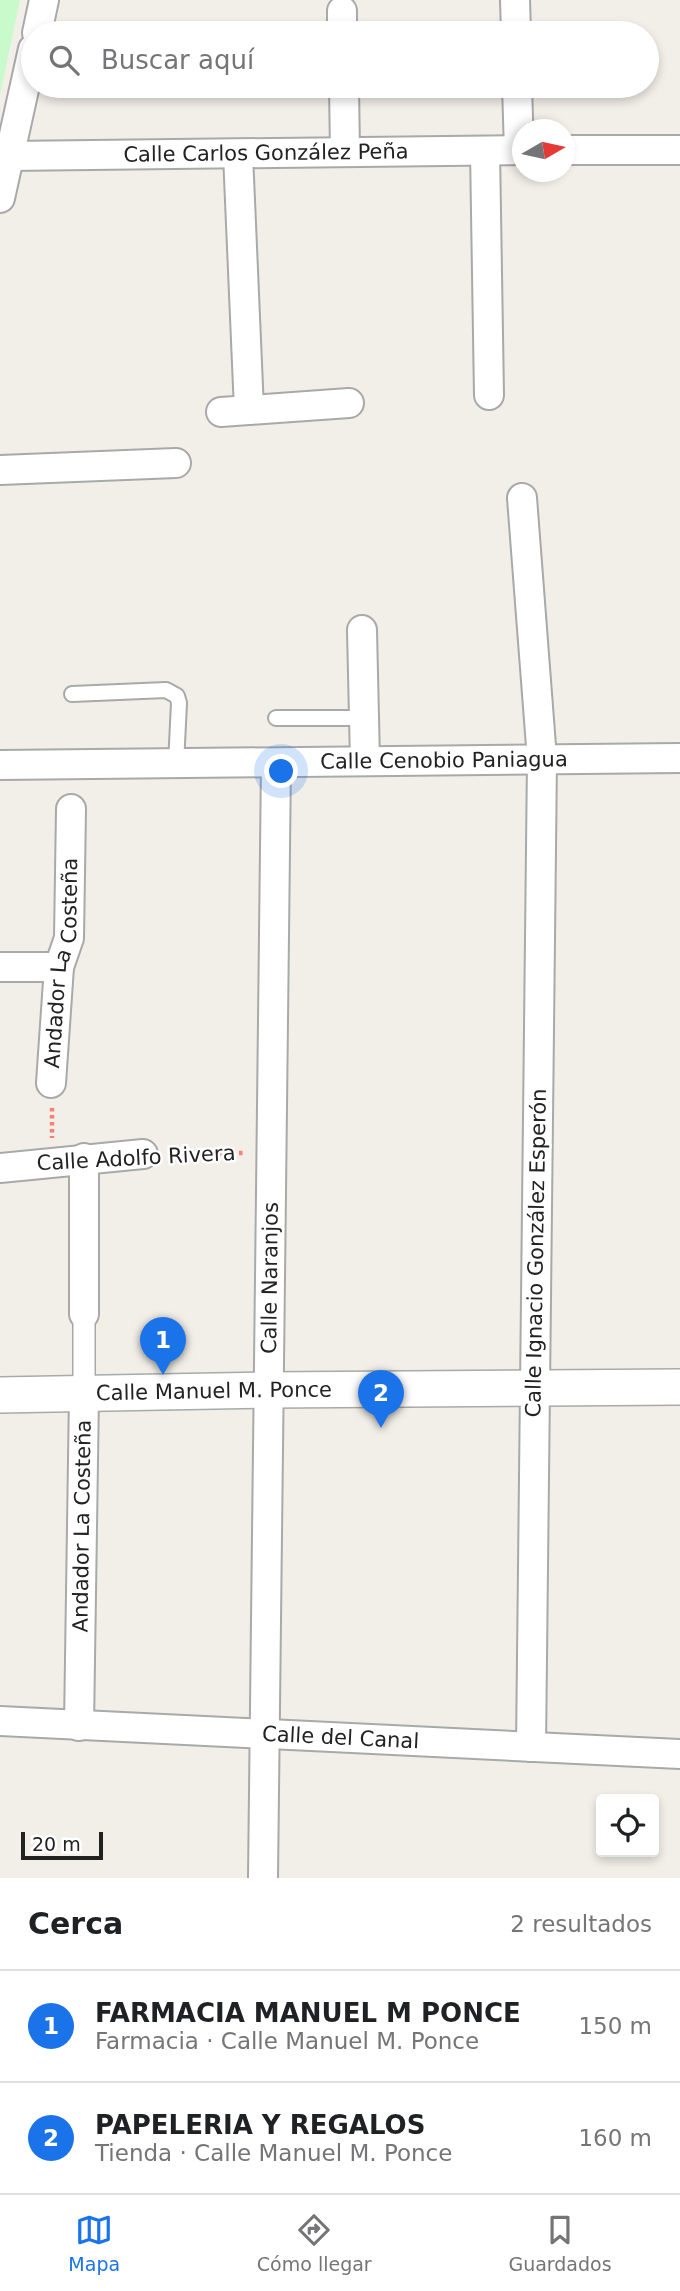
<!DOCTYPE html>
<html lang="es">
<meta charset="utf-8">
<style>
:root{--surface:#fff;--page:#f2f2f2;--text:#202124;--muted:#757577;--line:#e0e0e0;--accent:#1a73e8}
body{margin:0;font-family:"DejaVu Sans",sans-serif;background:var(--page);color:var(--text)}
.controls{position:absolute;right:21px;bottom:21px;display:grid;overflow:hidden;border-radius:7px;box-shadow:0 4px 10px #0003}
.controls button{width:63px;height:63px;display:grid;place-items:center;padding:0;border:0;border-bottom:2px solid var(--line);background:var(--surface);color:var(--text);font:35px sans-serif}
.compass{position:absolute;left:512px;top:119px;width:63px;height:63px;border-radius:50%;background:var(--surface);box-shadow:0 4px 10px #0003;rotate:81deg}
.scale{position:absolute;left:21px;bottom:18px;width:82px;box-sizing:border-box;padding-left:7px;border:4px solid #222;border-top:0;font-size:19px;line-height:24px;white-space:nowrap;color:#222;-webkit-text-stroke:5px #fff;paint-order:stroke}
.you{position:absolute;left:282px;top:772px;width:24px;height:24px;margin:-18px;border:5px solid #fff;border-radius:50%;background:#1a73e8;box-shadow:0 0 0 10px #1a73e833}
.badge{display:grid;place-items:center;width:46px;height:46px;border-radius:50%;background:var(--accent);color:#fff;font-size:23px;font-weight:700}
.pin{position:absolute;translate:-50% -58px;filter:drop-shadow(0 2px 4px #0008)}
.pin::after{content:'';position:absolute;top:37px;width:24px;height:21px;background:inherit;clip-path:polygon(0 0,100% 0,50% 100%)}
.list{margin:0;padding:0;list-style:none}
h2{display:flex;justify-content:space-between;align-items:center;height:91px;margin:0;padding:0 28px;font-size:30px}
h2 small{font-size:23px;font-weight:400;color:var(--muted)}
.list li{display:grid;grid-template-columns:46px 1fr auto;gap:21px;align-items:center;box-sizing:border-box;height:112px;padding:0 28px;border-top:2px solid var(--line)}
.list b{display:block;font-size:26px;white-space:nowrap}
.list p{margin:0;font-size:23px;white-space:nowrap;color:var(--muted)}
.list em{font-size:23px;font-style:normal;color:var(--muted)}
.icon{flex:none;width:38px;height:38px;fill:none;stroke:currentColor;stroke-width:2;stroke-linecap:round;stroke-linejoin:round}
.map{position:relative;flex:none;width:680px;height:1878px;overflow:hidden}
.search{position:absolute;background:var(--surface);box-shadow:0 4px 10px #0003;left:21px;right:21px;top:21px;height:77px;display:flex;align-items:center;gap:18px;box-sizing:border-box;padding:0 24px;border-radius:38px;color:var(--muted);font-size:26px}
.sheet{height:315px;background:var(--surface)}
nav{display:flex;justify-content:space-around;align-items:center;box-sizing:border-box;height:98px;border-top:2px solid var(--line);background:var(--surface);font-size:19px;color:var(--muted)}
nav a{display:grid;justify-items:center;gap:4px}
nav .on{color:var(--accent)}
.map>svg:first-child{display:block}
</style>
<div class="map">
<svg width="680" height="1878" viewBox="0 0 680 1878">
<rect width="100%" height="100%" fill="#f2efe9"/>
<!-- park -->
<path fill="#c8facc" d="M0,0h20l-20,95z"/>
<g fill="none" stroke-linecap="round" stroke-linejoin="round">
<defs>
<path id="service" d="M72,694l94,-4 11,6 2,7 -3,61
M276,718h89"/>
<path id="pedestrian" d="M84,1394v-80"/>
<g id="minor">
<path d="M515,0l1,33"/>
<path d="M342,11v22"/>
<path d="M37,33l7,-33"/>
<path d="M344,86l1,66"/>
<path d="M517,86l2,64"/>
<path d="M564,150h116"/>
<path d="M485,151l4,244"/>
<path d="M238,154l11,256"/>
<path id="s1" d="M9,156l513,-6"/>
<path d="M0,198l33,-149"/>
<path d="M221,412l128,-9"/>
<path d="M0,470l176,-7"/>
<path d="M522,498l20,261 -11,988"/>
<path d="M362,630l3,131"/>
<path id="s2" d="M0,765l680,-7"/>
<path d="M0,967h59"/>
<path id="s3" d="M51,1083l8,-116 10,-29 2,-129"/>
<path d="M0,1168l143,-14"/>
<path d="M84,1314v-156"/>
<path id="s4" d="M0,1721l680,33"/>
<path id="s5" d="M79,1726l5,-332"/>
<path id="s6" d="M263,1878l13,-1115"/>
</g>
<g id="tertiary">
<path id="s7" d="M0,1395l269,-5 411,-3"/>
</g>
</defs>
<!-- service casing -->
<use href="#service" stroke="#a9a9a9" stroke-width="18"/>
<!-- pedestrian casing -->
<use href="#pedestrian" stroke="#a9a9a9" stroke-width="24"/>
<!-- minor casing -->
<use href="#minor" stroke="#a9a9a9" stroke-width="32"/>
<!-- tertiary casing -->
<use href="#tertiary" stroke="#a9a9a9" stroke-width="38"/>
<!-- path -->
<path stroke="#fa8072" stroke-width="4.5" stroke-dasharray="3.5 3.5" stroke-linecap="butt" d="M52,1108v30
M169,1154l75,-1"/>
<!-- service -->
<use href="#service" stroke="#fff" stroke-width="14"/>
<!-- pedestrian -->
<use href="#pedestrian" stroke="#fff" stroke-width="21"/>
<!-- minor -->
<use href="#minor" stroke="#fff" stroke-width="28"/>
<!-- tertiary -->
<use href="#tertiary" stroke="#fff" stroke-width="35"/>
</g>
<g text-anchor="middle" stroke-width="5" stroke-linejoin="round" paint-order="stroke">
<!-- street labels -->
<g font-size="21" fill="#222" stroke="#fff">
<text dy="7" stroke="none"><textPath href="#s1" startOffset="257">Calle Carlos González Peña</textPath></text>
<text dy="7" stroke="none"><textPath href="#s2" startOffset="444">Calle Cenobio Paniagua</textPath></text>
<text dy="7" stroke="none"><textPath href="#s3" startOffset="121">Andador La Costeña</textPath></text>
<text transform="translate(136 1158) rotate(-3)" y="7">Calle Adolfo Rivera</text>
<text transform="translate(536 1253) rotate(-89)" y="7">Calle Ignacio González Esperón</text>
<text dy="7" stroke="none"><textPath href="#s6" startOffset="600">Calle Naranjos</textPath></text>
<text dy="7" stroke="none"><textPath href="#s7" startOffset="214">Calle Manuel M. Ponce</textPath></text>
<text dy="7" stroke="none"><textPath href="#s5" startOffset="200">Andador La Costeña</textPath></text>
<text dy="7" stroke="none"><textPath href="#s4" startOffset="341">Calle del Canal</textPath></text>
</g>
</g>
</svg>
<div class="controls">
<button><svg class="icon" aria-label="locate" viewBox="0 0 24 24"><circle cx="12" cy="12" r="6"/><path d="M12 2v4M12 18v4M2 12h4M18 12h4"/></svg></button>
</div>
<svg class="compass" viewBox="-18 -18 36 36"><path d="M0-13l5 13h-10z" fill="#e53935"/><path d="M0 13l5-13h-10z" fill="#757577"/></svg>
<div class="scale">20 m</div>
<div class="you"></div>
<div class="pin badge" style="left:163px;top:1375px">1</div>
<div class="pin badge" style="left:381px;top:1428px">2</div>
<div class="search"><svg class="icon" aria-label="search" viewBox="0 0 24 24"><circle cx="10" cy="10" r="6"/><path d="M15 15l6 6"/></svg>Buscar aquí</div>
</div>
<section class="sheet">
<h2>Cerca<small>2 resultados</small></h2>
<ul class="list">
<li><span class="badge">1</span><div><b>FARMACIA MANUEL M PONCE</b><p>Farmacia · Calle Manuel M. Ponce</p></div><em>150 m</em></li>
<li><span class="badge">2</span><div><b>PAPELERIA Y REGALOS</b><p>Tienda · Calle Manuel M. Ponce</p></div><em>160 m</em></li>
</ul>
</section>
<nav>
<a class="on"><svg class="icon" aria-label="map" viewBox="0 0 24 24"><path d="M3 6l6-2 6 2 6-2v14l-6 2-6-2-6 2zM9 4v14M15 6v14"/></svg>Mapa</a>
<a><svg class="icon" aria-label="directions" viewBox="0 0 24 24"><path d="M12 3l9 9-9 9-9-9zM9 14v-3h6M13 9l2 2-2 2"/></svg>Cómo llegar</a>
<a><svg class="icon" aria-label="saved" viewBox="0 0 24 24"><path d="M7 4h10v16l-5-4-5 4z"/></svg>Guardados</a>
</nav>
